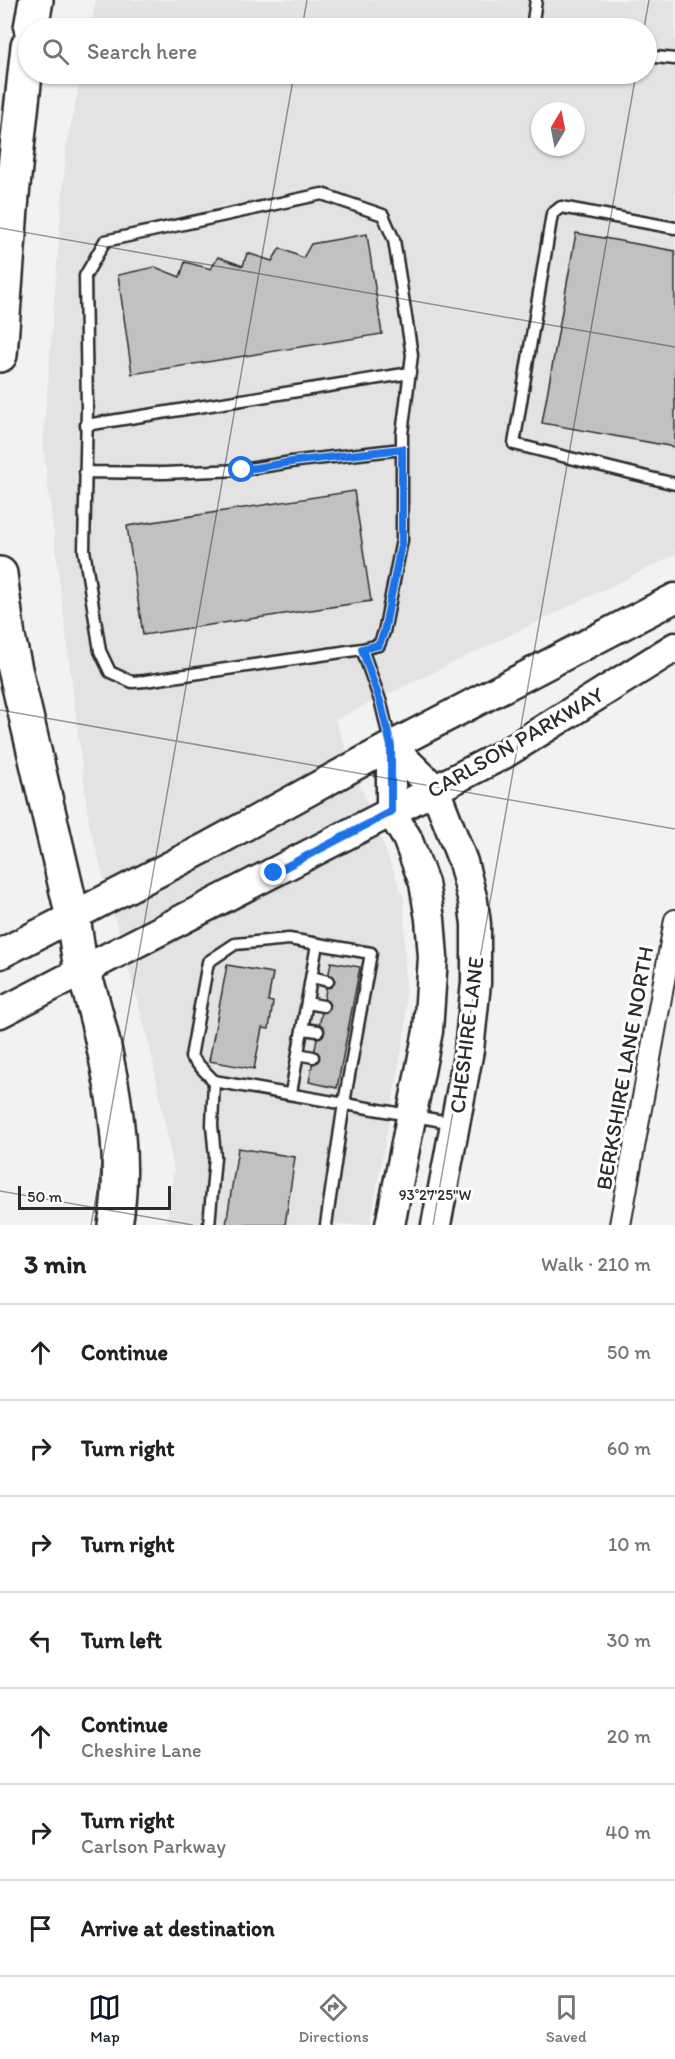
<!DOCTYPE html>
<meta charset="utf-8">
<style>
:root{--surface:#fff;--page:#f6f6f6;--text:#202124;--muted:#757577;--line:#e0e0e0;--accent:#111827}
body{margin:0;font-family:Itim,sans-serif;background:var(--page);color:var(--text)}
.compass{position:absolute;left:531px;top:102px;width:54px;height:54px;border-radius:50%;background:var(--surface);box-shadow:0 2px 4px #0004;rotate:10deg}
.scale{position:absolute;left:18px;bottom:15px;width:153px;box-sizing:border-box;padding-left:6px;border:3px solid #2b2b2b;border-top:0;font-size:16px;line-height:21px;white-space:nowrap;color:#2b2b2b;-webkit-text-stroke:4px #fff;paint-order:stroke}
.stop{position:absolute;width:18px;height:18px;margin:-14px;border:4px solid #1a73e8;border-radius:50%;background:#fff}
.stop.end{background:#1a73e8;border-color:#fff;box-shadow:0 2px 6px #0008}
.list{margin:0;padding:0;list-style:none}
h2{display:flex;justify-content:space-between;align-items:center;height:78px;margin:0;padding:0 24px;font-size:26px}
h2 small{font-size:20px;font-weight:400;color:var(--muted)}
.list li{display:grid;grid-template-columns:39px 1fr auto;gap:18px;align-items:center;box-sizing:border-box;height:96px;padding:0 24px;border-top:2px solid var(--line)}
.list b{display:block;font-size:22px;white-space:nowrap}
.list p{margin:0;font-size:20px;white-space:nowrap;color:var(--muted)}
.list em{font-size:20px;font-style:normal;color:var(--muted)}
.icon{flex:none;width:33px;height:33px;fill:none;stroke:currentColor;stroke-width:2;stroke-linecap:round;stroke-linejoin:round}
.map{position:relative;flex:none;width:675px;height:1225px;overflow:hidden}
.search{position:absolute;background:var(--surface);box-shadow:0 2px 4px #0004;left:18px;right:18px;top:18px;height:66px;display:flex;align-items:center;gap:15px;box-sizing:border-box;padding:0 21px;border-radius:33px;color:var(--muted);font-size:22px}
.sheet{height:750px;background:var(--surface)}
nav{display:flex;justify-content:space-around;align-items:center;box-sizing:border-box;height:84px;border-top:2px solid var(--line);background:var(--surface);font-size:16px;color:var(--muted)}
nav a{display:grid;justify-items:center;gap:3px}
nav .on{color:var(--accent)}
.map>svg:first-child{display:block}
</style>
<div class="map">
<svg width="675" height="1225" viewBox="0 0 675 1225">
<rect width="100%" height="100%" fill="#f2f2f2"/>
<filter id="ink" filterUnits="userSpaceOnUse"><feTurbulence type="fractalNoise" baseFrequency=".0167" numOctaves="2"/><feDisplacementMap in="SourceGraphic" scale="12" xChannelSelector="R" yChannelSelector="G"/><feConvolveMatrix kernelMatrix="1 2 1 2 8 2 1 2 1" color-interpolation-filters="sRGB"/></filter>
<g filter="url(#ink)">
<!-- built -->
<path fill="#e3e3e3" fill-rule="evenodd" d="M96,0h579v555l-340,165 69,178 2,128 -36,199h-204l8,-55 -24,-123 -61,-223 -46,-379 23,-297 15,-74h565v-46h-556zM540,111h36v36h-36z"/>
<!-- building -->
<path fill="#c1c1c1" stroke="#2b2b2b" stroke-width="1.5" d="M576,233l99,18v196l-133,-24z
M367,234l15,100 -250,40 -14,-99 37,-8 25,10 5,-15 26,7 7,-12 25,9 4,-13 25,8 8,-13 23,10 8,-14z
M354,491l17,110 -228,34 -16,-109z
M331,962l29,5 -23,121 -28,-6z
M227,965l46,8 -5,28 5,1 -4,27 -7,-1 -8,41 -45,-8z
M238,1148l57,9 -10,68h-59z"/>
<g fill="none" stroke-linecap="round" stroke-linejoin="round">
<defs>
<path id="lane" d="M532,28l4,-28
M646,56l29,3
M675,228l-114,-21 -9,7 -38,230 161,40
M86,425l324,-52
M85,472l78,1 79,-3 56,-9 104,-12
M362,649l-217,32 -13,1 -22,-10 -10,-21 -16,-101 3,-142 -2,-132 20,-35 217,-47 61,21 11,25 18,115 -10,79v106l-18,92 -5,13 -17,4 19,54 10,43
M312,977l16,4
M307,1003l16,3
M303,1029l15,2
M298,1054l15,3
M291,1093l26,-149
M209,1225l6,-68 -3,-32 2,-44
M326,1225l18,-122 27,-150 -82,-14 -54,5 -27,18 -17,95 23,24 240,42"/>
<path id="street" d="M620,1225l55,-305"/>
<path id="secondary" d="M391,746l44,43 28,73 10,39 3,23v59l-7,67 -33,175
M0,954l205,-106 186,-102 284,-148
M0,1013l504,-259 171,-107
M390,1225l38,-194 5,-74 -3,-38 -6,-36 -17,-45 -16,-26v-66"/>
<path id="highway" d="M31,28l5,-28
M0,355l12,-160 16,-149
M0,574l8,63 7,32c19,81 38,162 57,244 4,19 5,39 10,58 3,8 7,17 9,25 19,68 37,159 24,229"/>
</defs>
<!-- lane casing -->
<use href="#lane" stroke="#2b2b2b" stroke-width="15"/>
<!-- street casing -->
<use href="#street" stroke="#2b2b2b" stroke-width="24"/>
<!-- secondary casing -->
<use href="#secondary" stroke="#2b2b2b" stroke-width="33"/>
<!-- highway casing -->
<use href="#highway" stroke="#2b2b2b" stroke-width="38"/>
<!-- lane -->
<use href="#lane" stroke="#fff" stroke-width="10"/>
<!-- street -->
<use href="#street" stroke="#fff" stroke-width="20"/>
<!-- secondary -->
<use href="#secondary" stroke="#fff" stroke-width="28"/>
<!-- highway -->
<use href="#highway" stroke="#fff" stroke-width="33"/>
</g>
</g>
<g fill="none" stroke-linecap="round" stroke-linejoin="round" filter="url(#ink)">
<!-- route -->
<path stroke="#1a73e8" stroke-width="8" d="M242,470l56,-9 104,-12v91l-18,92 -5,13 -17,4 19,55 10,42v66l-117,61"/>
</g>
<!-- ticks -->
<path fill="none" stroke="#2b2b2b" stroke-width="1.5" stroke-opacity="0.45" d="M302,28l5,-28M644,28l5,-28M0,228l675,119M0,710l675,119M0,1191l193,34M91,1225l203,-1151M433,1225l203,-1151"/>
<g text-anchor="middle" stroke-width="6" stroke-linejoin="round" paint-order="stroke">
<!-- street labels -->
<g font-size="22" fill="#2b2b2b" stroke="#fff">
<text transform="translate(515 742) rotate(-30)" y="8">CARLSON PARKWAY</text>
<text transform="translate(466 1035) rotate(-83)" y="8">CHESHIRE LANE</text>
<text transform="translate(624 1068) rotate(-80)" y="8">BERKSHIRE LANE NORTH</text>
</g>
</g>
<g font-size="15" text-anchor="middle" fill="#2b2b2b" stroke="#fff" stroke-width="6" stroke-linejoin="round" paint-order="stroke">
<text x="435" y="1200">93°27'25"W</text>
</g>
</svg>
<svg class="compass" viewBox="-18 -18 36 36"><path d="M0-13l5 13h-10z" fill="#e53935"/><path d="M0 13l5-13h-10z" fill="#757577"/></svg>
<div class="scale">50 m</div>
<div class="stop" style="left:242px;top:470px"></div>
<div class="stop end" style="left:274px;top:873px"></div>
<div class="search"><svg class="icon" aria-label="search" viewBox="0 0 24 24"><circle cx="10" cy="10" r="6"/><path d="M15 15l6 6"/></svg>Search here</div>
</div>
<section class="sheet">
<h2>3 min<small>Walk · 210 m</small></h2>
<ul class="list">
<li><svg class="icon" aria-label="ahead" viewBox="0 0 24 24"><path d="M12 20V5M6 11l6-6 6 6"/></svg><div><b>Continue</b></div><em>50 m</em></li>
<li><svg class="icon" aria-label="right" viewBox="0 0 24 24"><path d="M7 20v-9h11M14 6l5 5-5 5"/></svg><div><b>Turn right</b></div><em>60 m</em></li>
<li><svg class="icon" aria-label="right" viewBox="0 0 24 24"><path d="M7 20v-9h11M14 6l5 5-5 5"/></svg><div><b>Turn right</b></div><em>10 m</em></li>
<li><svg class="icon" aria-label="left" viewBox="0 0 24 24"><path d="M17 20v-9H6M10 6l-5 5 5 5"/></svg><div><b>Turn left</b></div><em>30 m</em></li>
<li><svg class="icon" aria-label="ahead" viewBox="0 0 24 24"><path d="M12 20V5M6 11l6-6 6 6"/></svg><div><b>Continue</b><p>Cheshire Lane</p></div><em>20 m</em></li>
<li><svg class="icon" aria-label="right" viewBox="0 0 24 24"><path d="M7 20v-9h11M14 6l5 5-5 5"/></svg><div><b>Turn right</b><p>Carlson Parkway</p></div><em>40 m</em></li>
<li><svg class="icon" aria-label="arrive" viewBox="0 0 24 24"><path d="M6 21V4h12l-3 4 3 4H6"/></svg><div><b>Arrive at destination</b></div></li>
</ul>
</section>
<nav>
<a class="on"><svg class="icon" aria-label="map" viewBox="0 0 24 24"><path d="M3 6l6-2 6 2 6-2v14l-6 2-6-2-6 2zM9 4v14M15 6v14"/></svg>Map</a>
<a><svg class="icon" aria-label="directions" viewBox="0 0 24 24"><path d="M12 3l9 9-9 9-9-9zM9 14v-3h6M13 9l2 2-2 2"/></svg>Directions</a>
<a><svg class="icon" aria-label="saved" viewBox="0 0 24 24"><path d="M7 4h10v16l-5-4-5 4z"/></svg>Saved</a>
</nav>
